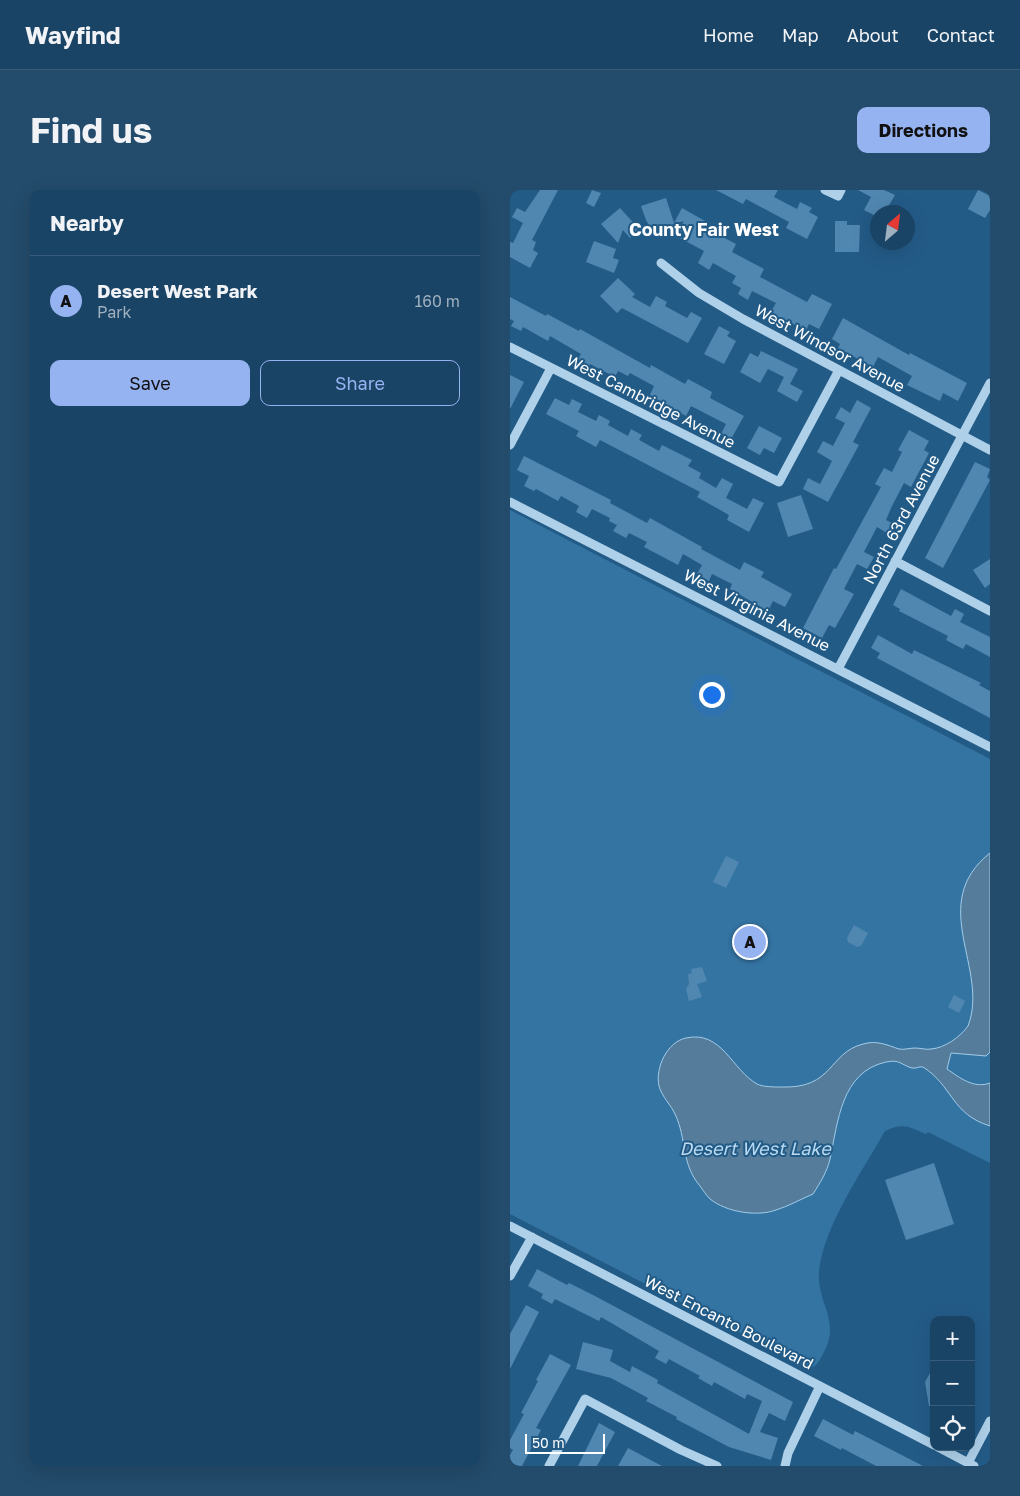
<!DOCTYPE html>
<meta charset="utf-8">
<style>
:root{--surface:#1a4465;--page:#234b6b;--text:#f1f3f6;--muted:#9fb0bf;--line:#385c79;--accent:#95b2f1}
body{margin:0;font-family:"Golos Text",sans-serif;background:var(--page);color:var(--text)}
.controls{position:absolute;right:15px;bottom:15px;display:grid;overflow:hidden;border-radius:10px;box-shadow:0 5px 20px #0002}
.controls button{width:45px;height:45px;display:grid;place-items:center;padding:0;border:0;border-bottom:1px solid var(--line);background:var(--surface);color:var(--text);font:25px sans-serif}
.compass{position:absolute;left:360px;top:15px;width:45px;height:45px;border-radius:50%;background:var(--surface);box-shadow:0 5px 20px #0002;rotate:28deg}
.scale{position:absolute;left:15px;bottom:12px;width:80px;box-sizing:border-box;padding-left:5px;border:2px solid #fff;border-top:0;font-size:14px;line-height:18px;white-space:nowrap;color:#fff;-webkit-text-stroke:4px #235b87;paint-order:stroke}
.you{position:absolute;left:201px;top:504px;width:18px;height:18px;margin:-12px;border:4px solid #fff;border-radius:50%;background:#1a73e8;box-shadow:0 0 0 8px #1a73e833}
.badge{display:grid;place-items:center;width:32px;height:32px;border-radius:50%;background:var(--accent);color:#111;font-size:16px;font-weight:700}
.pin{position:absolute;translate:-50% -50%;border:2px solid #fff;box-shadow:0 1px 5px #0006}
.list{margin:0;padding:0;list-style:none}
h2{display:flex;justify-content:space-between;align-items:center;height:65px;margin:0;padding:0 20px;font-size:21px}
h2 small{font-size:16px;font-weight:400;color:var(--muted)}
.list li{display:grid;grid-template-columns:32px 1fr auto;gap:15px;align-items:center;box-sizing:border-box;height:90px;padding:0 20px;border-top:1px solid var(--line)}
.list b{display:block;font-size:19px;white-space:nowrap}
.list p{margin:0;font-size:16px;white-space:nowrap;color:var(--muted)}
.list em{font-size:16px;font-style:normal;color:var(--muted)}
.actions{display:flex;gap:10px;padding:15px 20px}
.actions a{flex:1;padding:11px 0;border:1px solid var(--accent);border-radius:10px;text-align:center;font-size:18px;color:var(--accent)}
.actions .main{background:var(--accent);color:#111}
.icon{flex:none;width:28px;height:28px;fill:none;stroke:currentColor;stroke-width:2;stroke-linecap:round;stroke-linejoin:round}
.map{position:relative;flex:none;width:480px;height:1276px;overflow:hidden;border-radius:10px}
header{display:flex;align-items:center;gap:30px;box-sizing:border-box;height:70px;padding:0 25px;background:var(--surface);border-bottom:1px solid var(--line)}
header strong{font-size:24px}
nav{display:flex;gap:28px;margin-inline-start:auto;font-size:18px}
.intro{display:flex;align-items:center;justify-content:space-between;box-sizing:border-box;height:120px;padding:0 30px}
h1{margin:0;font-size:35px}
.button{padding:12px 22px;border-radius:10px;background:var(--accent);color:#111;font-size:18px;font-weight:700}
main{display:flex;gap:30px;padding:0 30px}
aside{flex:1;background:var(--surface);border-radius:10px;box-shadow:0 5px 20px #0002}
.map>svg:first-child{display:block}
</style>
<header>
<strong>Wayfind</strong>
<nav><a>Home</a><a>Map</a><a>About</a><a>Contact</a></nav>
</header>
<div class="intro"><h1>Find us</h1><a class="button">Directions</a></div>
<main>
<aside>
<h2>Nearby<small></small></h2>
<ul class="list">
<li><span class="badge">A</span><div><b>Desert West Park</b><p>Park</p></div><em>160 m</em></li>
</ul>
<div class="actions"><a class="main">Save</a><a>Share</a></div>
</aside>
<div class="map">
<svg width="480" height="1276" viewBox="0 0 480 1276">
<rect width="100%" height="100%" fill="#235b87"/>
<!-- green -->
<path fill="#3474a3" d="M0,320l480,249v404l-62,-31 -2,2c-17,-7 -23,-12 -41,-3 -23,41 -61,94 -66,140 -3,31 22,49 5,81 -3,6 -6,12 -11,15h-7l-296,-153z"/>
<!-- water -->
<path fill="#557d9b" stroke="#a2ccea" d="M480,663v199l-4,4 -35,-3 -4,16c13,9 27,20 43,14v43c-39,-12 -37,-40 -67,-59 -4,-1 -7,2 -11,1 -11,-3 -12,-9 -26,-6 -45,10 -48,60 -56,97 -3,13 -10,24 -17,35 -12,5 -24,12 -37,16 -19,7 -50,2 -66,-11 -4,-4 -7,-9 -10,-13 -19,-22 -13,-47 -25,-72 -4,-9 -13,-17 -16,-28 -4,-18 8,-44 27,-48 36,-8 46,32 71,46 6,3 17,3 24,3 53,2 47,-34 82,-43 14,-4 24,1 36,5 5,1 11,-1 16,-1 5,0 11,2 16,1 14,-1 29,-12 37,-23 22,-57 -42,-122 22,-173z"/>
<!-- building -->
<path fill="#5087b1" d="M30,0h18l-26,50 4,2 -3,8 5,3 -8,15 -20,-11v-15l3,1 10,-20 -11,-6 5,-9 8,4z
M82,0l9,3 -7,14 -8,-4z
M206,0h62l-4,7 23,12 3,-7 12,6 -3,4 9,5 -11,22 -21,-11 3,-6 -43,-23 -3,5z
M348,0h26l11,5 -10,17h-7v5l-14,-7 7,-13z
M468,0l12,6v14l-5,8 -17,-9z
M156,8l8,25 8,-15 23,13 -3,5 34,18 -4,8 32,17 -4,8 47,25 5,-8 20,10 -13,25 -10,-5 -3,6 -36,-17 6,-10 -24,-12 -4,9 -10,-6 3,-6 -9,-5 4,-7 -23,-13 -4,7 -11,-7 6,-12 -28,-15 8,-15 -32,10 -6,-11 -5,-14z
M110,18l20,22 -10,8 -7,-8 -5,13 -17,-19z
M325,31h12v4h13l-1,27h-24z
M84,51l22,8 -3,9 6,2 -5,13 -28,-11z
M108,88l17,16 -3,3 18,10 6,-11 11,6 -2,4 22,12 4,-6 11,6 -14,25 -66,-35 -5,5 -17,-17z
M0,107l36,19 1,-2 32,17 1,-2 70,39 1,-3 34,19 3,-5 24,13 -2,6 34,18 -13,23 -10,-5 5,-10 -35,-18 -5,10 -14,-8 -22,-13 4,-9 -24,-13 -2,3 -10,-5 -3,6 -25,-13 -1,2 -12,-6 4,-6 -31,-18 -2,5 -25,-14 -2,4 -10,-5 3,-5 -4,-2z
M333,128l66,37 1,-2 57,30 -9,18 -15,-8 -3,8 -33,-16 5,-9 -34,-19 -5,10 -35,-19 2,-4 -8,-5z
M209,136l11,6 -3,4 9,5 -12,23 -20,-10z
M251,161l37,18 -8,15 13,7 -6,11 -20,-11 7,-14 -16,-8 -8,14 -20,-11 10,-19 8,4z
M0,185l14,7 -14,27z
M45,208l14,7 3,-6 10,5 -4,8 18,9 3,-6 11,6 -2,4 20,11 3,-7 11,6 -3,5 20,11 3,-6 30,15 -4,6 13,7 -2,5 17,10 6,-10 11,6 -7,14 21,11 6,-11 11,5 -15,29 -22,-12 2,-5 -32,-18 3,-5 -100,-52 -4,7 -20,-11 3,-5 -33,-17z
M347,210l14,8 -18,34 6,3 -31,57 -25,-13 5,-11 12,6 12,-23 -15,-9 6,-11 10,5 12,-23 -10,-5 6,-11 9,6z
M249,236l23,12 -8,15 -10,-5 -4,7 -13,-7z
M399,240l20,11 -5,9 5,3 -18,34 -7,-4 -12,23 -6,14 6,3 -5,10 -10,-6 -13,25 10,5 -7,12 -10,-5 -13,25 10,5 -19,34 -6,-3 -7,13 -19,-10 31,-60 2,1 45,-82 -6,-3 9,-16 8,4 10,-20 -4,-2z
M14,266l87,44 -1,3 37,20 3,-5 52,29 -1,2 39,21 4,-8 20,10 -3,5 31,17 -7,13 -12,-6 -5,10 -38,-22 2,-5 -20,-10 -3,7 -12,-7 5,-9 -19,-11 -5,11 -34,-18 3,-5 -18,-9 -3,5 -13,-7 4,-6 -8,-4 1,-3 -18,-9 -5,9 -11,-6 3,-6 -18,-10 -3,5 -22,-12 -2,2 -10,-5 5,-10 -12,-6z
M465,272l15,7 -3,8 3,3 -47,88 -18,-10z
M291,305l12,34 -25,8 -11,-34z
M480,369v25l-5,4 -12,-18z
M391,399l50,27 4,-7 9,5 -4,8 30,15v20l-24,-13 -3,5 -17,-9 2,-4 -49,-25 1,-2 -7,-4z
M368,445l34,19 2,-4 67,33 -2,2 11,6v27l-113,-60 3,-5 -9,-5z
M216,666l13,6 -13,26 -13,-6z
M344,735l14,8 -7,13 -4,1 -9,-5 -1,-4z
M192,777l5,14 -10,3 5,13 -13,4 -3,-12 3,-5 -1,-10 4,-1 -1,-4z
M444,805l11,6 -6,12 -11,-6z
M424,973l20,61 -48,16 -21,-60z
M27,1079l30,16 2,-2 26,13 198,106 -8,19 -16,-8 -9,19 18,6 -7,22 -42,-13 -53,-28 1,-2 -31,-16 2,-3 -37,-20 -35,-9 7,-27 30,8 -3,11 20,11 2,-6 26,14 -1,3 92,51 13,-33 -15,-7 -2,5 -31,-17 -2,4 -14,-8 2,-2 -31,-17 -3,5 -11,-6 4,-7 -58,-34 -2,4 -44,-22 -3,5 -11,-6 2,-4 -15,-8z
M16,1115l13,7 -29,57v-35z
M40,1164l21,11 -35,63 5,2 -19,36h-12v-11l3,-5 -3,-2v-8l14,-26 -3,-1 17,-32 -2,-1z
M424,1176v40h-5l-4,-24z
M313,1229l30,16 2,-4 68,35h-47l-34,-18 -1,2 -27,-14z
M89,1233l16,9 -18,34h-19z
M118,1258l34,18h-44z"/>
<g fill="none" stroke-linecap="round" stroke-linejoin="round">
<!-- minor -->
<path stroke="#aed0e9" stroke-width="9" d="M315,0l13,6 3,-6
M151,73l38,30 44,26 247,131
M0,157l269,135 60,-112
M0,255l41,-77
M0,312l480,245
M385,371l95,50
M328,479l152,-286
M0,1036l424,219
M0,1086l22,-39
M428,1257l36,19
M458,1273l22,-42
M39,1276l36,-67 96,51 36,16
M275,1276l3,-13 32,-67"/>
</g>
<g text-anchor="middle" stroke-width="4" stroke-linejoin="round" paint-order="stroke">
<!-- street labels -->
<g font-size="16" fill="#fff" stroke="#235b87">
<text transform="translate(320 158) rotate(28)" y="6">West Windsor Avenue</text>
<text transform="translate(141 211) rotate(27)" y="6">West Cambridge Avenue</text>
<text transform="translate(391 329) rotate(-62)" y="6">North 63rd Avenue</text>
<text transform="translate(247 420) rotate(27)" y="6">West Virginia Avenue</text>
<text transform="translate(219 1132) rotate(27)" y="6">West Encanto Boulevard</text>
</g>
<!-- neighbourhood labels -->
<g font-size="18" font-weight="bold" fill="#fff" stroke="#235b87">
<text x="194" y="46">County Fair West</text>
</g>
<!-- water labels -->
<g font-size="18" font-style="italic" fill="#badaf1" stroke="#235b87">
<text x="245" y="965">Desert West Lake</text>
</g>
</g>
</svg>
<div class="controls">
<button>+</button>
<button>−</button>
<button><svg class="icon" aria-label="locate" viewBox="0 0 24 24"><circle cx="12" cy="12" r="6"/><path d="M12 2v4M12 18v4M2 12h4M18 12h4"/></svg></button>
</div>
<svg class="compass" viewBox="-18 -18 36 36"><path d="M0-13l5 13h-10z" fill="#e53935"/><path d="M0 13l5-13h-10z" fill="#9fb0bf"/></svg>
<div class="scale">50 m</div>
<div class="you"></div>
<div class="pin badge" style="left:240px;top:752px">A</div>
</div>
</main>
